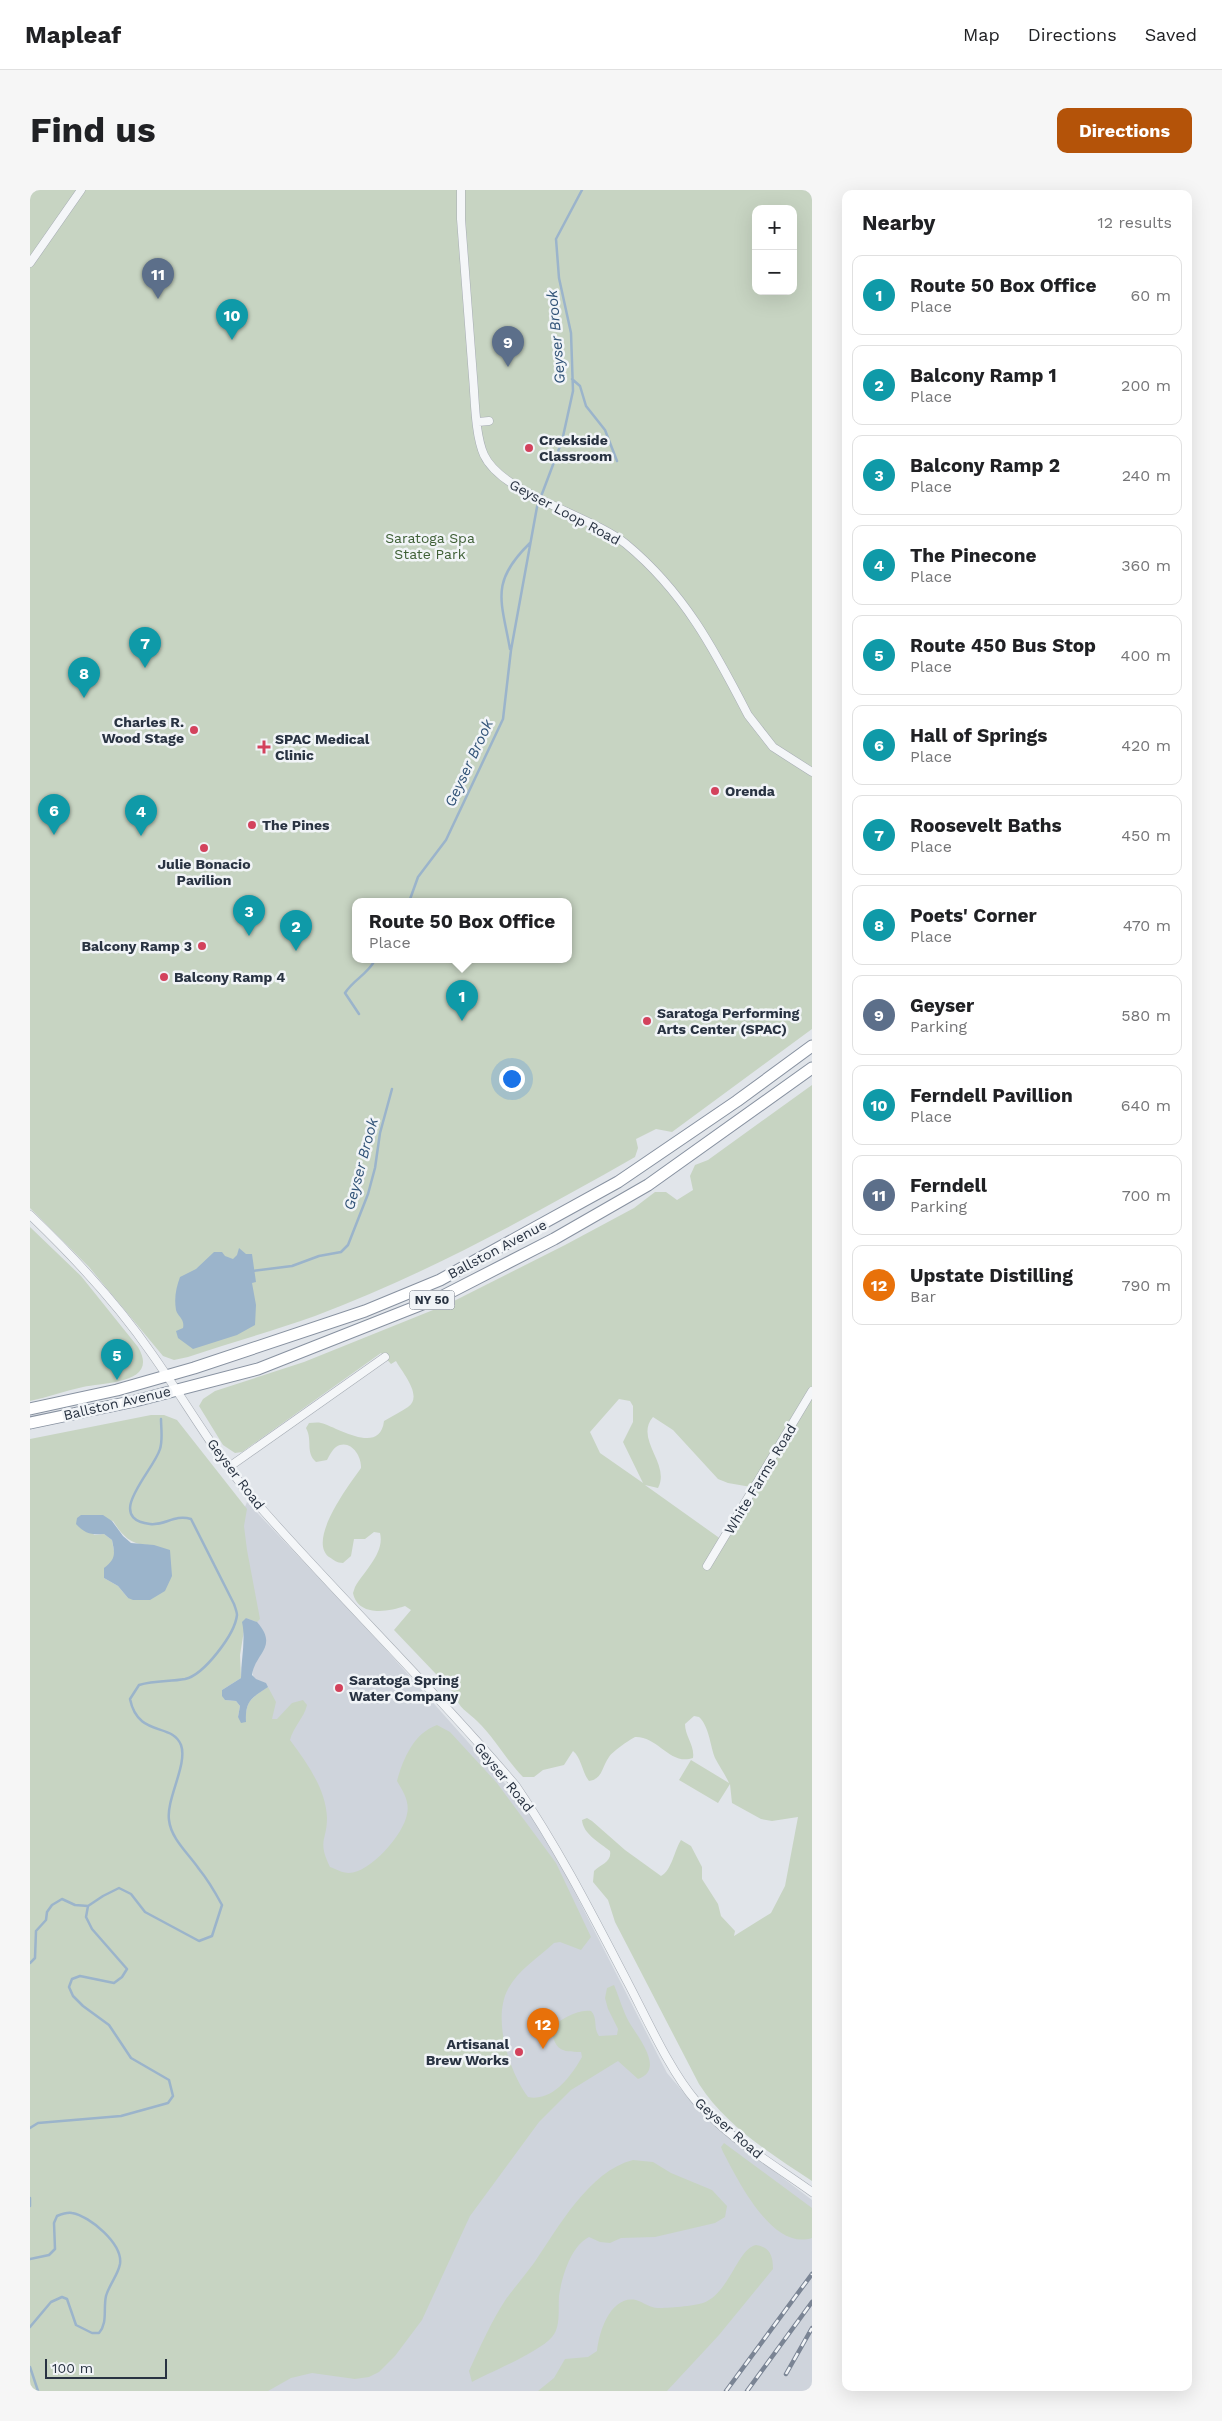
<!DOCTYPE html>
<meta charset="utf-8">
<style>
:root{--surface:#fff;--page:#f6f6f6;--text:#202124;--muted:#757577;--line:#e0e0e0;--accent:#b45309}
body{margin:0;font-family:"Work Sans",sans-serif;background:var(--page);color:var(--text)}
.controls{position:absolute;right:15px;top:15px;display:grid;overflow:hidden;border-radius:10px;box-shadow:0 5px 20px #0002}
.controls button{width:45px;height:45px;display:grid;place-items:center;padding:0;border:0;border-bottom:1px solid var(--line);background:var(--surface);color:var(--text);font:25px sans-serif}
.scale{position:absolute;left:15px;bottom:12px;width:122px;box-sizing:border-box;padding-left:5px;border:2px solid #293342;border-top:0;font-size:14px;line-height:18px;white-space:nowrap;color:#293342;-webkit-text-stroke:4px #f1f4f7;paint-order:stroke}
.you{position:absolute;left:481px;top:888px;width:18px;height:18px;margin:-12px;border:4px solid #fff;border-radius:50%;background:#1a73e8;box-shadow:0 0 0 8px #1a73e833}
.badge{display:grid;place-items:center;width:32px;height:32px;border-radius:50%;background:var(--accent);color:#fff;font-size:16px;font-weight:700}
.pin{position:absolute;translate:-50% -41px;filter:drop-shadow(0 1px 2px #0008)}
.pin::after{content:'';position:absolute;top:26px;width:18px;height:15px;background:inherit;clip-path:polygon(0 0,100% 0,50% 100%)}
.popup{position:absolute;left:322px;top:708px;width:220px;height:65px;box-sizing:border-box;display:grid;place-content:center;border-radius:10px;background:var(--surface);filter:drop-shadow(0 1px 4px #0005);font-size:16px;white-space:nowrap;color:var(--muted)}
.popup b{font-size:19px;color:var(--text)}
.popup::after{content:'';position:absolute;left:50%;top:100%;margin-left:-10px;border:10px solid transparent;border-top-color:var(--surface)}
.list{margin:0;padding:0;list-style:none}
h2{display:flex;justify-content:space-between;align-items:center;height:65px;margin:0;padding:0 20px;font-size:21px}
h2 small{font-size:16px;font-weight:400;color:var(--muted)}
.list li{display:grid;grid-template-columns:32px 1fr auto;gap:15px;align-items:center;box-sizing:border-box;height:80px;margin:0 10px 10px;padding:0 10px;border:1px solid var(--line);border-radius:10px}
.list b{display:block;font-size:19px;white-space:nowrap}
.list p{margin:0;font-size:16px;white-space:nowrap;color:var(--muted)}
.list em{font-size:16px;font-style:normal;color:var(--muted)}
.map{position:relative;flex:none;width:782px;height:2201px;overflow:hidden;border-radius:10px}
header{display:flex;align-items:center;gap:30px;box-sizing:border-box;height:70px;padding:0 25px;background:var(--surface);border-bottom:1px solid var(--line)}
header strong{font-size:24px}
nav{display:flex;gap:28px;margin-inline-start:auto;font-size:18px}
.intro{display:flex;align-items:center;justify-content:space-between;box-sizing:border-box;height:120px;padding:0 30px}
h1{margin:0;font-size:35px}
.button{padding:12px 22px;border-radius:10px;background:var(--accent);color:#fff;font-size:18px;font-weight:700}
main{display:flex;gap:30px;padding:0 30px}
aside{flex:1;background:var(--surface);border-radius:10px;box-shadow:0 5px 20px #0002}
.map>svg:first-child{display:block}
</style>
<header>
<strong>Mapleaf</strong>
<nav><a>Map</a><a>Directions</a><a>Saved</a></nav>
</header>
<div class="intro"><h1>Find us</h1><a class="button">Directions</a></div>
<main>
<div class="map">
<svg width="782" height="2201" viewBox="0 0 782 2201">
<rect width="100%" height="100%" fill="#e1e5ea"/>
<!-- built -->
<path fill="#cfd4dc" d="M217,1312l134,142 142,160 24,34 120,235 41,48 104,79v191h-674l126,-615 -27,-250z"/>
<!-- green -->
<path fill="#c7d4c2" fill-rule="evenodd" d="M0,0h782v839l-140,103 -16,-3 -20,10 2,9 -3,9c-104,59 -208,117 -320,159 -42,15 -85,27 -127,41l-14,3 -11,-4 -74,-89 -59,-59zM726,19h37v82h-37zM326,712h212v58h-212z
M782,895v1096c-41,-27 -86,-55 -113,-97l-84,-162 -7,-22 -15,-18 1,-11c7,-7 18,-9 16,-20 -10,-8 -27,-17 -28,-31l5,-2 5,3 33,29 36,26c11,-6 13,-25 20,-36l10,6 11,21v12l16,25 3,12 14,15 -1,5 37,-23 14,-27 13,-69 -26,4 -11,-2 -29,-16 -2,-19 -12,19 -39,-23 12,-20 38,23c-4,-9 -10,-17 -14,-25 -5,-13 -6,-32 -16,-41l-5,-1 -9,8c0,12 10,22 8,34 -23,8 -35,-22 -58,-21 -6,3 -23,15 -26,20 -7,9 -6,22 -20,24 -7,-9 -8,-24 -16,-30l-9,14 -21,5 -9,7h-11c-17,-17 -28,-39 -46,-56 -8,-8 -20,-14 -22,-27l-61,-64 17,-20 -6,-4c-17,6 -47,11 -52,-13l2,-6c9,-16 30,-34 25,-54l-6,-1 -9,7h-11l-3,17 -8,7c-6,0 -9,-3 -14,-6 -22,-17 20,-72 32,-89 1,-12 -11,-30 -25,-21 -4,3 -7,9 -9,13l-11,2c-11,-10 -3,-21 -10,-34l3,-5c4,0 8,-1 12,0 16,4 59,33 63,-2 8,-5 17,-9 24,-14 16,-11 -7,-36 -12,-46l-5,3 -10,-11 -139,99 -7,1 -12,-8 -24,-39 4,-7 12,-8 89,-29 144,-58 117,-59 69,-37 21,-16h11l11,8 16,-10 -3,-14 5,-11 13,-5zM589,1209l11,2 3,5v16l-10,20 20,41 -43,-30 -10,-21zM623,1227l20,13 45,49 10,4 23,4 4,5 -16,33 -14,17 -80,-57 13,3c13,-24 -24,-49 -5,-71z
M0,1037l51,49 57,71c22,37 -34,35 -55,40 -18,4 -35,10 -53,14z
M121,1225h13l13,5 70,89 -3,17 3,24 13,69 -3,3 -11,-4 -6,37 1,23 -19,12 3,10 11,1 4,5 -2,11 8,4c-1,-21 6,-23 22,-34l8,15 -4,17h5l15,-16 11,-3 4,5c-3,13 -14,22 -17,35 17,23 36,49 37,78 0,23 -10,22 3,49 6,2 12,6 19,6 21,0 55,-39 58,-59 3,-12 -4,-23 -10,-33 6,-22 17,-48 40,-56l13,7 47,51 59,80 35,74 -10,13 -21,-8 -6,1c-15,14 -36,27 -46,46 -16,30 1,82 20,108 25,5 43,-21 54,-40l-1,-5c-23,0 -25,-3 -31,-25 12,-7 26,-18 41,-16 7,7 2,17 8,25l18,-1 1,-6 -10,-20 -3,-11 2,-10 7,-3c5,12 9,26 15,37 8,14 37,48 9,57l-20,-18 -47,29 -32,32 -69,94 -48,104 -27,36 -16,16 -10,5 -14,2 -43,-6 -21,5 -23,13h-238v-952zM55,1325l28,6c11,17 19,25 41,24l-26,53 -10,-12 -14,-8 11,-21 -3,-17 -8,-6 -10,1z
M694,1953l88,65v30c-40,13 -74,-58 -89,-86l-2,-5z
M603,1970l20,2 18,11 41,17 15,16 -2,11 -10,6 -60,14 -34,1 -11,5 -10,-1 -11,-5c-18,9 -27,39 -30,59 -1,13 2,31 -7,41 -14,16 -60,34 -80,45l-3,-11c11,-24 22,-49 37,-72 9,-12 19,-24 28,-36 24,-35 55,-92 99,-103z
M726,2055c14,2 17,11 17,24l-54,66 -52,56h-129l16,-13 11,-19 23,-2 9,-6c2,-20 14,-56 39,-51 7,2 14,8 22,8 10,0 36,-2 45,-5 27,-10 34,-54 53,-58z"/>
<!-- water -->
<path fill="#9bb4cb" d="M209,1058l7,6h6l4,28 -4,1 4,22 -1,20 -18,10 -44,14 -15,-11 -2,-7 7,-3c2,-9 -5,-11 -7,-18 -2,-12 0,-22 4,-33l16,-8 18,-17h8l3,4 8,3 4,-4z
M51,1325h22l9,6 11,15 8,7 23,2 16,5 2,26 -7,15 -15,9h-17l-5,-2 -10,-12 -14,-8v-10c12,-9 11,-14 8,-28l-8,-6c-12,1 -19,0 -28,-10l1,-6z
M216,1428l11,4c22,25 -2,31 -5,53l4,4 10,4 2,4c-16,11 -23,13 -22,35l-5,1 -3,-6 2,-11 -4,-5 -11,-1 -3,-4v-6l19,-12c0,-19 5,-38 1,-56z"/>
<g fill="none" stroke-linecap="round" stroke-linejoin="round">
<!-- stream -->
<path stroke="#9bb4cb" stroke-width="2.5" d="M542,189l8,7 6,20 19,24 12,31
M480,459c-9,-50 -20,-67 20,-106
M379,712l9,-25 28,-37 57,-121 8,-69 26,-143 25,-66 11,-50 -2,-58 -12,-55 -3,-39 26,-49
M329,824l-14,-21c8,-13 23,-19 30,-33
M222,1081l40,-5 27,-10 22,-4 7,-7 20,-51 7,-26 5,-35 12,-44
M0,1773l5,-5 1,-27 10,-11 1,-8 5,-7 10,-6 13,6 13,1
M0,1938l8,-5 83,-7 47,-13 5,-7 -4,-16 -38,-22 -22,-33 -26,-19 -10,-10 -4,-9 3,-8 8,-3 34,7 8,-6 5,-8 -35,-40 -6,-12 2,-11 15,-10 16,-8 12,6 14,18 54,29 13,-5 10,-31c-7,-13 -14,-25 -23,-36 -10,-15 -28,-30 -30,-49 -3,-21 19,-56 12,-75 -9,-23 -43,-7 -51,-46l9,-14c17,-5 30,-3 46,-6 19,-4 50,-45 52,-64 0,-3 -2,-8 -3,-11l-43,-85c-17,-5 -26,7 -41,5 -47,-6 3,-52 10,-75 3,-9 1,-21 1,-30
M0,2008v8
M0,2069l19,-4 6,-6 -1,-26 3,-7c5,-2 10,-4 15,-3 18,3 51,31 48,51 -2,11 -11,21 -14,32 -3,14 2,26 -7,37h-7l-16,-8 -9,-26 -5,-2 -11,5 -21,25
M0,2177l8,24"/>
<defs>
<path id="minor" d="M431,0v29c4,52 8,105 12,158 2,22 2,58 11,78 18,39 106,60 142,89 58,48 88,105 122,171l25,32 39,25
M0,73l51,-73
M448,232l11,-1
M0,1025c45,43 87,88 122,139 36,51 67,107 109,154 83,94 174,182 255,278 43,63 77,130 112,197 19,36 42,88 68,118 32,37 77,63 116,91
M199,1277l156,-110
M677,1376l105,-175"/>
<path id="highway" d="M0,1219l87,-19 77,-22 171,-57 75,-31 178,-98 119,-81 75,-55
M0,1233l105,-22 123,-32 185,-73 111,-57 94,-54 164,-117"/>
</defs>
<!-- minor casing -->
<use href="#minor" stroke="#a6acb4" stroke-width="9"/>
<!-- highway casing -->
<use href="#highway" stroke="#8892a1" stroke-width="13"/>
<!-- minor -->
<use href="#minor" stroke="#f4f6f8" stroke-width="8"/>
<!-- highway -->
<use href="#highway" stroke="#fff" stroke-width="11"/>
<defs>
<path id="rail" d="M756,2184l26,-46
M696,2201l86,-117
M717,2201l65,-89"/>
</defs>
<!-- rail casing -->
<use href="#rail" stroke="#7a8494" stroke-width="4.5"/>
<!-- rail -->
<use href="#rail" stroke="#f1f4f7" stroke-width="2.5" stroke-dasharray="8" stroke-linecap="butt"/>
</g>
<!-- markers -->
<g fill="#d3425c" stroke="#f1f4f7" stroke-width="2">
<circle cx="499" cy="258" r="5"/>
<circle cx="164" cy="540" r="5"/>
<path d="M231.5 549.5h5v5h5v5h-5v5h-5v-5h-5v-5h5z"/>
<circle cx="685" cy="601" r="5"/>
<circle cx="222" cy="635" r="5"/>
<circle cx="174" cy="658" r="5"/>
<circle cx="172" cy="756" r="5"/>
<circle cx="134" cy="787" r="5"/>
<circle cx="617" cy="831" r="5"/>
<circle cx="309" cy="1498" r="5"/>
<circle cx="489" cy="1862" r="5"/>
</g>
<g text-anchor="middle" stroke-width="5" stroke-linejoin="round" paint-order="stroke">
<!-- shield labels -->
<rect fill="#f1f4f7" stroke="#656d78" stroke-width="1" x="379.5" y="1100.5" width="45" height="19" rx="4"/>
<g font-size="12" font-weight="bold" fill="#293342">
<text x="402" y="1114">NY 50</text>
</g>
<!-- poi labels -->
<g font-size="14" font-weight="bold" fill="#293342" stroke="#f1f4f7" text-anchor="start">
<text x="509" y="255">Creekside<tspan x="509" dy="16">Classroom</tspan></text>
<text x="154" y="537" text-anchor="end">Charles R.<tspan x="154" dy="16">Wood Stage</tspan></text>
<text x="245" y="554">SPAC Medical<tspan x="245" dy="16">Clinic</tspan></text>
<text x="695" y="606">Orenda</text>
<text x="232" y="640">The Pines</text>
<text x="174" y="679" text-anchor="middle">Julie Bonacio<tspan x="174" dy="16">Pavilion</tspan></text>
<text x="162" y="761" text-anchor="end">Balcony Ramp 3</text>
<text x="144" y="792">Balcony Ramp 4</text>
<text x="627" y="828">Saratoga Performing<tspan x="627" dy="16">Arts Center (SPAC)</tspan></text>
<text x="319" y="1495">Saratoga Spring<tspan x="319" dy="16">Water Company</tspan></text>
<text x="479" y="1859" text-anchor="end">Artisanal<tspan x="479" dy="16">Brew Works</tspan></text>
</g>
<!-- street labels -->
<g font-size="14" fill="#293342" stroke="#f1f4f7">
<text transform="translate(535 322) rotate(28)" y="5">Geyser Loop Road</text>
<text transform="translate(467 1059) rotate(-28)" y="5">Ballston Avenue</text>
<text transform="translate(87 1213) rotate(-13)" y="5">Ballston Avenue</text>
<text transform="translate(206 1284) rotate(53)" y="5">Geyser Road</text>
<text transform="translate(730 1289) rotate(-59)" y="5">White Farms Road</text>
<text transform="translate(474 1587) rotate(51)" y="5">Geyser Road</text>
<text transform="translate(699 1938) rotate(41)" y="5">Geyser Road</text>
</g>
<!-- park labels -->
<g font-size="14" fill="#3e5f35" stroke="#f1f4f7">
<text x="400" y="353">Saratoga Spa<tspan x="400" dy="16">State Park</tspan></text>
</g>
<!-- water labels -->
<g font-size="15" font-style="italic" fill="#315378" stroke="#f1f4f7">
<text transform="translate(526 147) rotate(-95)" y="5">Geyser Brook</text>
<text transform="translate(439 573) rotate(-65)" y="5">Geyser Brook</text>
<text transform="translate(331 974) rotate(-75)" y="5">Geyser Brook</text>
</g>
</g>
</svg>
<div class="controls">
<button>+</button>
<button>−</button>
</div>
<div class="scale">100 m</div>
<div class="you"></div>
<div class="pin badge" style="left:432px;top:831px;background:#0f9aa8">1</div>
<div class="popup"><b>Route 50 Box Office</b>Place</div>
<div class="pin badge" style="left:266px;top:761px;background:#0f9aa8">2</div>
<div class="pin badge" style="left:219px;top:746px;background:#0f9aa8">3</div>
<div class="pin badge" style="left:111px;top:646px;background:#0f9aa8">4</div>
<div class="pin badge" style="left:87px;top:1190px;background:#0f9aa8">5</div>
<div class="pin badge" style="left:24px;top:645px;background:#0f9aa8">6</div>
<div class="pin badge" style="left:115px;top:478px;background:#0f9aa8">7</div>
<div class="pin badge" style="left:54px;top:508px;background:#0f9aa8">8</div>
<div class="pin badge" style="left:478px;top:177px;background:#5c6f8a">9</div>
<div class="pin badge" style="left:202px;top:150px;background:#0f9aa8">10</div>
<div class="pin badge" style="left:128px;top:109px;background:#5c6f8a">11</div>
<div class="pin badge" style="left:513px;top:1859px;background:#e8710a">12</div>
</div>
<aside>
<h2>Nearby<small>12 results</small></h2>
<ul class="list">
<li><span class="badge" style="background:#0f9aa8">1</span><div><b>Route 50 Box Office</b><p>Place</p></div><em>60 m</em></li>
<li><span class="badge" style="background:#0f9aa8">2</span><div><b>Balcony Ramp 1</b><p>Place</p></div><em>200 m</em></li>
<li><span class="badge" style="background:#0f9aa8">3</span><div><b>Balcony Ramp 2</b><p>Place</p></div><em>240 m</em></li>
<li><span class="badge" style="background:#0f9aa8">4</span><div><b>The Pinecone</b><p>Place</p></div><em>360 m</em></li>
<li><span class="badge" style="background:#0f9aa8">5</span><div><b>Route 450 Bus Stop</b><p>Place</p></div><em>400 m</em></li>
<li><span class="badge" style="background:#0f9aa8">6</span><div><b>Hall of Springs</b><p>Place</p></div><em>420 m</em></li>
<li><span class="badge" style="background:#0f9aa8">7</span><div><b>Roosevelt Baths</b><p>Place</p></div><em>450 m</em></li>
<li><span class="badge" style="background:#0f9aa8">8</span><div><b>Poets' Corner</b><p>Place</p></div><em>470 m</em></li>
<li><span class="badge" style="background:#5c6f8a">9</span><div><b>Geyser</b><p>Parking</p></div><em>580 m</em></li>
<li><span class="badge" style="background:#0f9aa8">10</span><div><b>Ferndell Pavillion</b><p>Place</p></div><em>640 m</em></li>
<li><span class="badge" style="background:#5c6f8a">11</span><div><b>Ferndell</b><p>Parking</p></div><em>700 m</em></li>
<li><span class="badge" style="background:#e8710a">12</span><div><b>Upstate Distilling</b><p>Bar</p></div><em>790 m</em></li>
</ul>
</aside>
</main>
